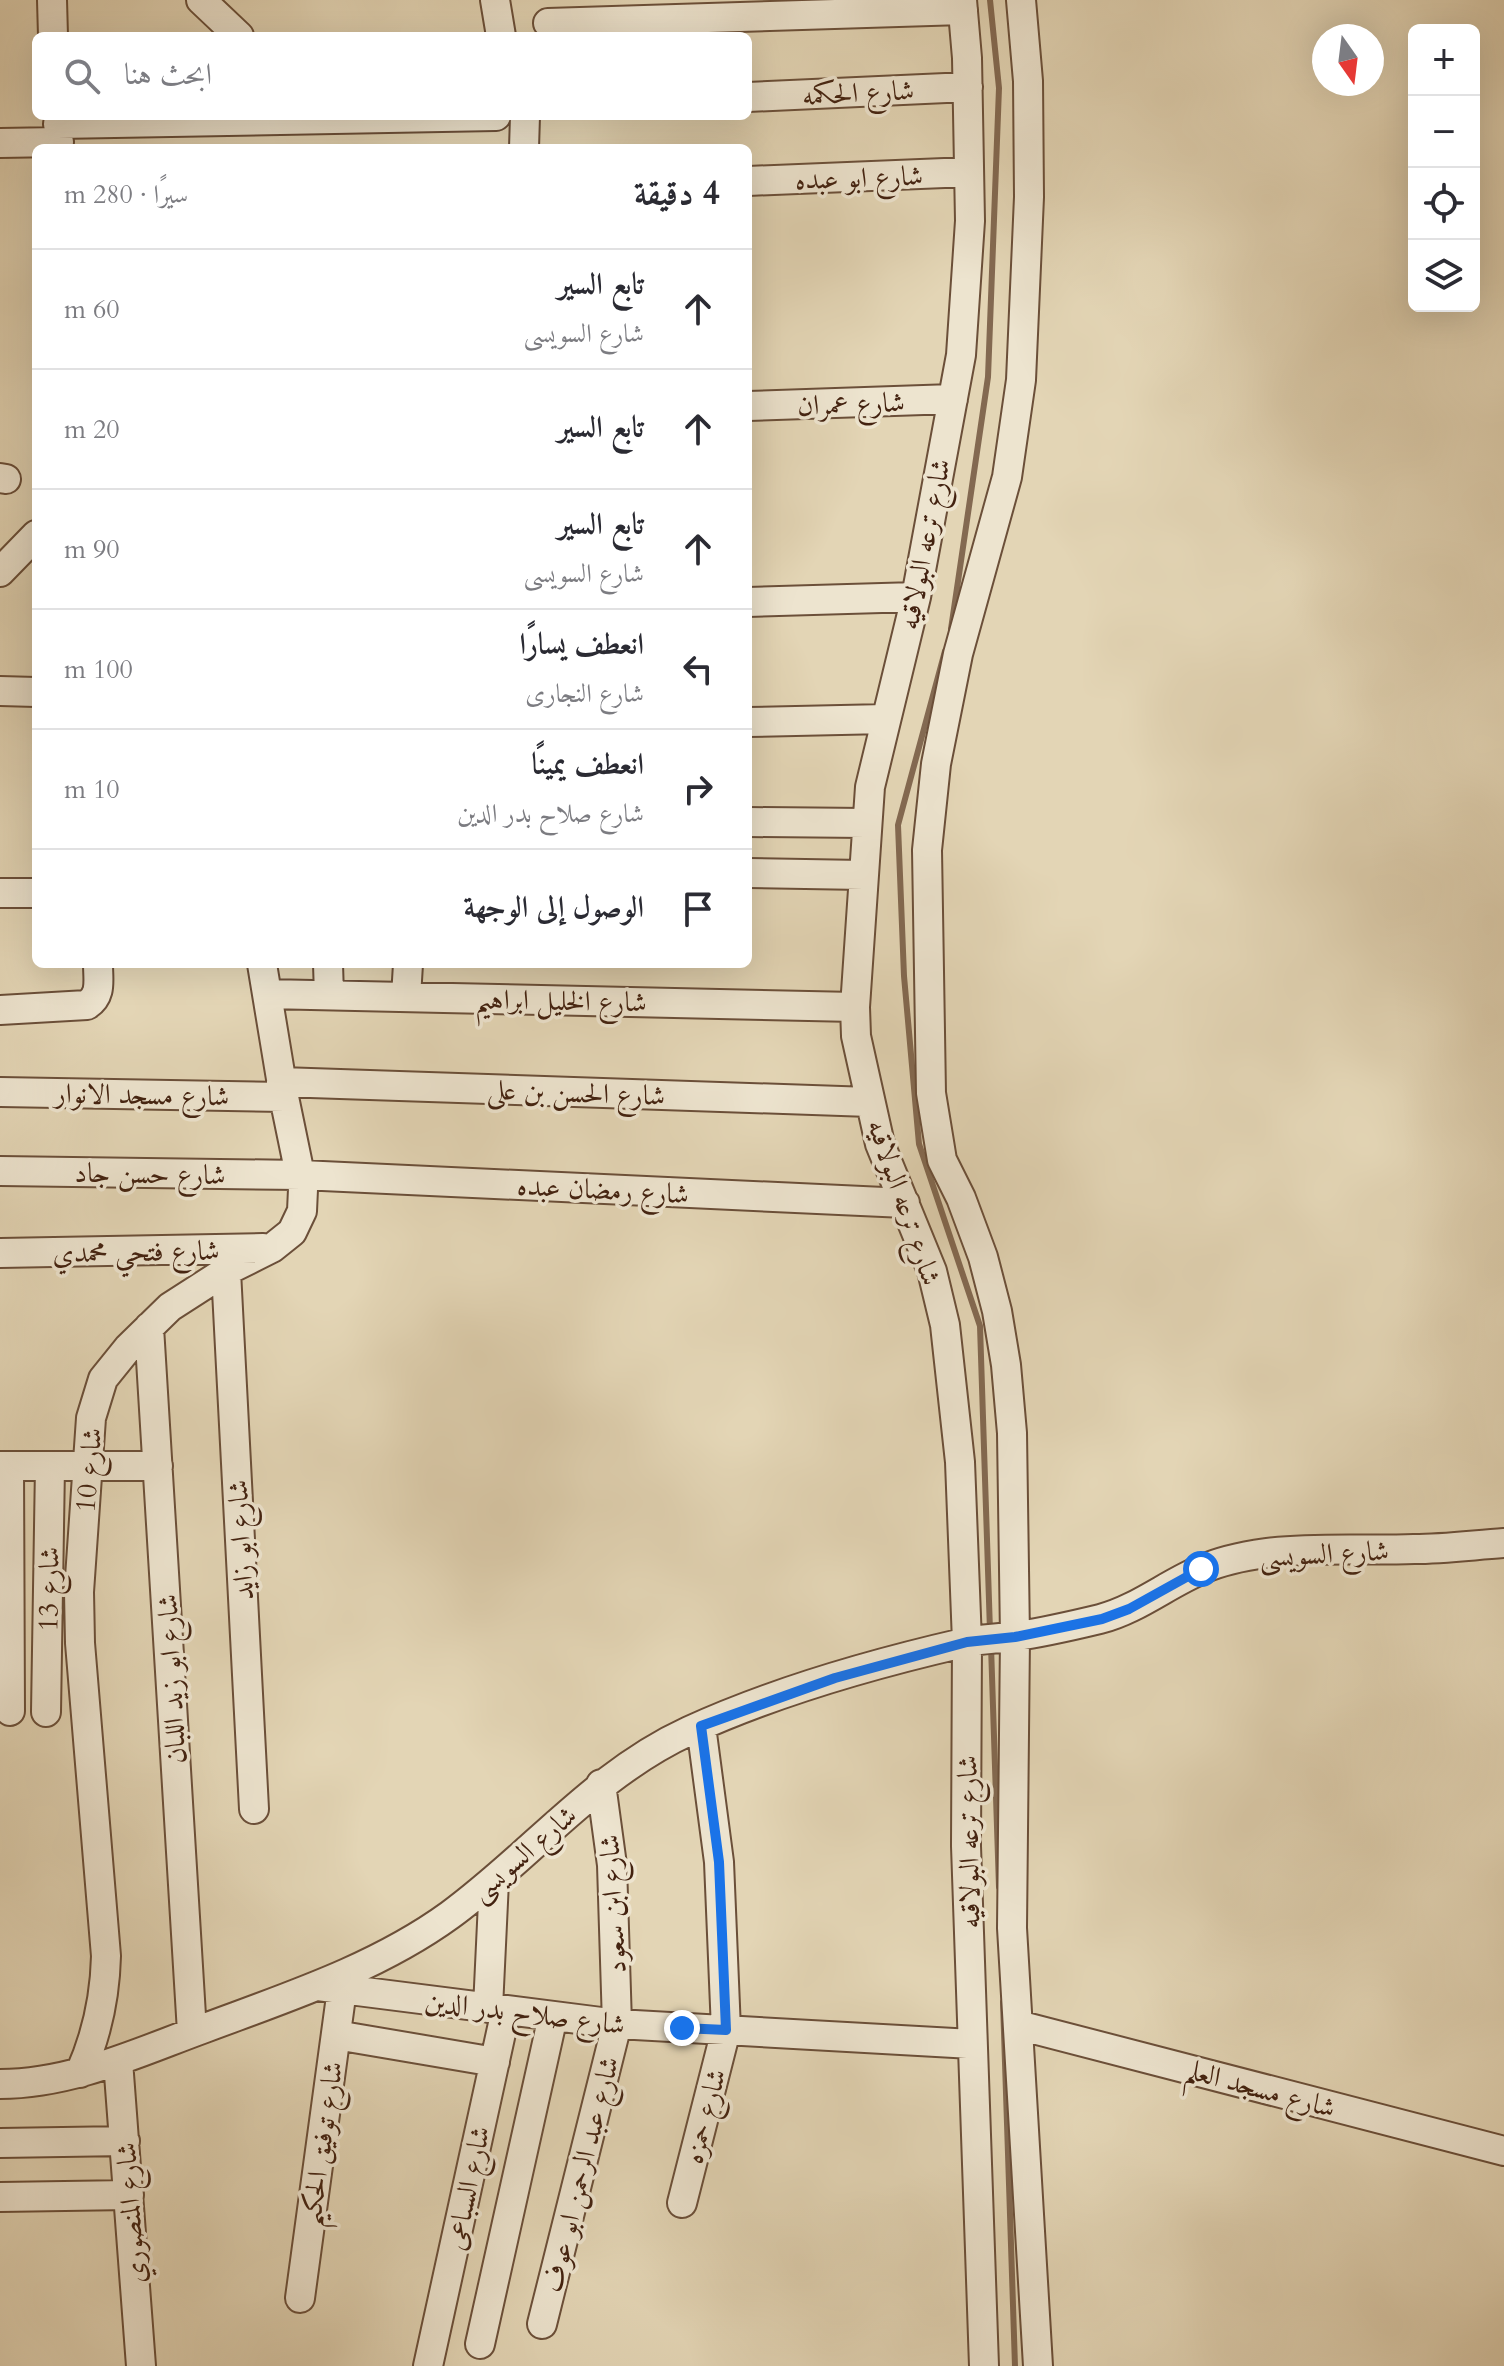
<!DOCTYPE html>
<html lang="ar">
<meta charset="utf-8">
<style>
:root{--surface:#fff;--page:#f2f2f3;--text:#2b2b33;--muted:#7c7c81;--line:#e1e1e2}
body{margin:0;font-family:Cardo,Amiri,serif;background:var(--page);color:var(--text);direction:rtl}
.controls{position:absolute;right:24px;top:24px;display:grid;overflow:hidden;border-radius:12px;box-shadow:0 8px 32px #0002}
.controls button{width:72px;height:72px;display:grid;place-items:center;padding:0;border:0;border-bottom:2px solid var(--line);background:var(--surface);color:var(--text);font:40px sans-serif}
.compass{position:absolute;left:1312px;top:24px;width:72px;height:72px;border-radius:50%;background:var(--surface);box-shadow:0 8px 32px #0002;rotate:166deg}
.stop{position:absolute;width:24px;height:24px;margin:-18px;border:6px solid #1a73e8;border-radius:50%;background:#fff}
.stop.end{background:#1a73e8;border-color:#fff;box-shadow:0 2px 8px #0008}
.list{margin:0;padding:0;list-style:none}
h2{display:flex;justify-content:space-between;align-items:center;height:104px;margin:0;padding:0 32px;font-size:34px}
h2 small{font-size:26px;font-weight:400;color:var(--muted)}
.list li{display:grid;grid-template-columns:52px 1fr auto;gap:24px;align-items:center;box-sizing:border-box;height:120px;padding:0 32px;border-top:2px solid var(--line)}
.list b{display:block;font-size:30px;white-space:nowrap}
.list p{margin:0;font-size:26px;white-space:nowrap;color:var(--muted)}
.list em{font-size:26px;font-style:normal;color:var(--muted)}
.icon{flex:none;width:44px;height:44px;fill:none;stroke:currentColor;stroke-width:2;stroke-linecap:round;stroke-linejoin:round}
.map{position:relative;flex:none;width:1504px;height:2366px;overflow:hidden;direction:ltr}
.search{position:absolute;background:var(--surface);box-shadow:0 8px 32px #0002;left:32px;top:32px;width:720px;height:88px;display:flex;align-items:center;gap:20px;box-sizing:border-box;padding:0 28px;border-radius:12px;color:var(--muted);font-size:30px}
.panel{position:absolute;background:var(--surface);box-shadow:0 8px 32px #0002;left:32px;top:144px;width:720px;height:824px;border-radius:12px;direction:rtl}
.map>svg:first-child{display:block}
</style>
<div class="map">
<svg width="1504" height="2366" viewBox="0 0 1504 2366">
<rect width="100%" height="100%" fill="#e3d5b5"/>
<filter id="stains"><feTurbulence type="fractalNoise" baseFrequency=".0025" numOctaves="4"/><feColorMatrix values="0 0 0 0 .2 0 0 0 0 .09 0 0 0 0 .02 0 0 0 .5 -.17"/></filter>
<radialGradient id="worn" r=".72"><stop offset=".6" stop-color="#630" stop-opacity="0"/><stop offset="1" stop-color="#630" stop-opacity=".3"/></radialGradient>
<g fill="none" stroke-linecap="round" stroke-linejoin="round">
<!-- stream -->
<path stroke="#836951" stroke-width="6" d="M951,629l37,-252 11,-289 -9,-88
M945,651l-47,174 6,151 15,168 61,182 10,305
M991,1646l8,241
M1003,2002l12,364"/>
<defs>
<path id="minor" d="M52,0l1,36
M201,0l38,36
M495,0l6,36
M962,0l5,58 3,163 -9,134 -45,242 -46,190 -15,220 1,29 24,108 52,127 13,54 15,137 7,180 -1,204 18,520
M1021,0l7,81 1,116 -8,183 -14,97 -49,177 -22,110 -9,86 4,243 11,67 19,38 22,59 14,54 9,54 6,68 3,204 -3,291 26,438
M548,23l415,-13
M748,97l220,-10
M58,124l438,-8
M0,143l59,-1
M524,148l1,-32
M748,181l221,-9
M748,406l205,-7
M0,478l6,1
M0,572l36,-37
M748,602l168,-5
M0,691l36,1
M748,722l138,-3
M748,822l118,1
M748,873l115,2
M0,893h36
M328,964l1,31
M267,994l588,13
M406,997l2,-33
M0,1010l87,-5c15,-10 11,-24 11,-41
M281,1082l589,20
M0,1092l284,5
M0,1171l301,4 604,28
M0,1253l263,-5
M226,1271l28,538
M149,1327l43,705
M0,1466h158
M9,1466l1,245
M46,1712l4,-246
M318,1986l299,38 355,20
M488,2008l6,-127
M1018,2025l486,126
M336,2035l159,27
M118,2061l23,305
M80,2073c17,-38 25,-75 26,-117l-26,-313 -1,-51 12,-174 12,-39 25,-31 42,-41 56,-36 46,-23 20,-16 10,-21 1,-22 -19,-92 -22,-133
M0,2084c72,0 139,-32 205,-56 83,-31 172,-60 245,-113 82,-60 145,-141 239,-184 85,-39 183,-67 274,-88 15,-4 32,-4 48,-6 30,-4 60,-11 89,-18 38,-10 67,-35 103,-50 20,-9 42,-13 63,-16 49,-6 99,-2 148,-4 30,0 60,-4 90,-6
M0,2143l125,-2
M0,2197l129,-2
M682,2203l44,-173 -7,-168 -18,-136
M300,2298l42,-309
M542,2324l75,-300 -5,-159 -11,-81
M480,2344l73,-328
M428,2366l78,-356"/>
</defs>
<!-- minor casing -->
<use href="#minor" stroke="#6b4f39" stroke-width="32"/>
<!-- minor -->
<use href="#minor" stroke="#ede4cf" stroke-width="28"/>
</g>
<g fill="none" stroke-linecap="round" stroke-linejoin="round">
<!-- route -->
<path stroke="#1a73e8" stroke-width="10" d="M682,2028l44,2 -7,-168 -18,-136 134,-48 132,-36 48,-5 87,-18 27,-10 72,-40"/>
</g>
<g text-anchor="middle" stroke-width="7" stroke-linejoin="round" paint-order="stroke">
<!-- street labels -->
<g font-size="28" fill="#432210" stroke="#ede4cf">
<text transform="translate(858 92) rotate(-3)" y="10">شارع الحكمه</text>
<text transform="translate(859 177) rotate(-2)" y="10">شارع ابو عبده</text>
<text transform="translate(851 403) rotate(-2)" y="10">شارع عمران</text>
<text transform="translate(924 544) rotate(-79)" y="10">شارع ترعه البولاقيه</text>
<text transform="translate(561 1000) rotate(1)" y="10">شارع الخليل ابراهيم</text>
<text transform="translate(576 1092) rotate(2)" y="10">شارع الحسن بن على</text>
<text transform="translate(142 1094) rotate(1)" y="10">شارع مسجد الانوار</text>
<text transform="translate(150 1173) rotate(1)" y="10">شارع حسن جاد</text>
<text transform="translate(603 1189) rotate(3)" y="10">شارع رمضان عبده</text>
<text transform="translate(905 1202) rotate(71)" y="10">شارع ترعه البولاقيه</text>
<text transform="translate(136 1251) rotate(-1)" y="10">شارع فتحي محمدي</text>
<text transform="translate(88 1470) rotate(-85)" y="10">شارع 10</text>
<text transform="translate(240 1540) rotate(-93)" y="10">شارع ابو زايد</text>
<text transform="translate(1324 1553) rotate(-3)" y="10">شارع السويسى</text>
<text transform="translate(48 1589) rotate(-89)" y="10">شارع 13</text>
<text transform="translate(171 1679) rotate(-93)" y="10">شارع ابو زيد اللبان</text>
<text transform="translate(968 1842) rotate(-91)" y="10">شارع ترعه البولاقيه</text>
<text transform="translate(523 1853) rotate(-41)" y="10">شارع السويسى</text>
<text transform="translate(612 1904) rotate(-93)" y="10">شارع ابن سعود</text>
<text transform="translate(525 2012) rotate(7)" y="10">شارع صلاح بدر الدين</text>
<text transform="translate(1261 2088) rotate(15)" y="10">شارع مسجد العلم</text>
<text transform="translate(704 2116) rotate(-75)" y="10">شارع حمزه</text>
<text transform="translate(321 2144) rotate(-82)" y="10">شارع توفيق الحكيم</text>
<text transform="translate(580 2174) rotate(-76)" y="10">شارع عبد الرحمن ابو عوف</text>
<text transform="translate(467 2188) rotate(-78)" y="10">شارع السباعى</text>
<text transform="translate(130 2213) rotate(-94)" y="10">شارع المنصوري</text>
</g>
</g>
<rect width="100%" height="100%" filter="url(#stains)"/>
<rect width="100%" height="100%" fill="url(#worn)"/>
</svg>
<div class="controls">
<button>+</button>
<button>−</button>
<button><svg class="icon" aria-label="locate" viewBox="0 0 24 24"><circle cx="12" cy="12" r="6"/><path d="M12 2v4M12 18v4M2 12h4M18 12h4"/></svg></button>
<button><svg class="icon" aria-label="layers" viewBox="0 0 24 24"><path d="M12 4l9 5-9 5-9-5zM3 14l9 5 9-5"/></svg></button>
</div>
<svg class="compass" viewBox="-18 -18 36 36"><path d="M0-13l5 13h-10z" fill="#e53935"/><path d="M0 13l5-13h-10z" fill="#7c7c81"/></svg>
<div class="stop" style="left:1201px;top:1569px"></div>
<div class="stop end" style="left:682px;top:2028px"></div>
<div class="search"><svg class="icon" aria-label="search" viewBox="0 0 24 24"><circle cx="10" cy="10" r="6"/><path d="M15 15l6 6"/></svg>ابحث هنا</div>
<section class="panel">
<h2>4 دقيقة<small>سيرًا · 280 m</small></h2>
<ul class="list">
<li><svg class="icon" aria-label="ahead" viewBox="0 0 24 24"><path d="M12 20V5M6 11l6-6 6 6"/></svg><div><b>تابع السير</b><p>شارع السويسى</p></div><em>60 m</em></li>
<li><svg class="icon" aria-label="ahead" viewBox="0 0 24 24"><path d="M12 20V5M6 11l6-6 6 6"/></svg><div><b>تابع السير</b></div><em>20 m</em></li>
<li><svg class="icon" aria-label="ahead" viewBox="0 0 24 24"><path d="M12 20V5M6 11l6-6 6 6"/></svg><div><b>تابع السير</b><p>شارع السويسى</p></div><em>90 m</em></li>
<li><svg class="icon" aria-label="left" viewBox="0 0 24 24"><path d="M17 20v-9H6M10 6l-5 5 5 5"/></svg><div><b>انعطف يسارًا</b><p>شارع النجارى</p></div><em>100 m</em></li>
<li><svg class="icon" aria-label="right" viewBox="0 0 24 24"><path d="M7 20v-9h11M14 6l5 5-5 5"/></svg><div><b>انعطف يمينًا</b><p>شارع صلاح بدر الدين</p></div><em>10 m</em></li>
<li><svg class="icon" aria-label="arrive" viewBox="0 0 24 24"><path d="M6 21V4h12l-3 4 3 4H6"/></svg><div><b>الوصول إلى الوجهة</b></div></li>
</ul>
</section>
</div>
